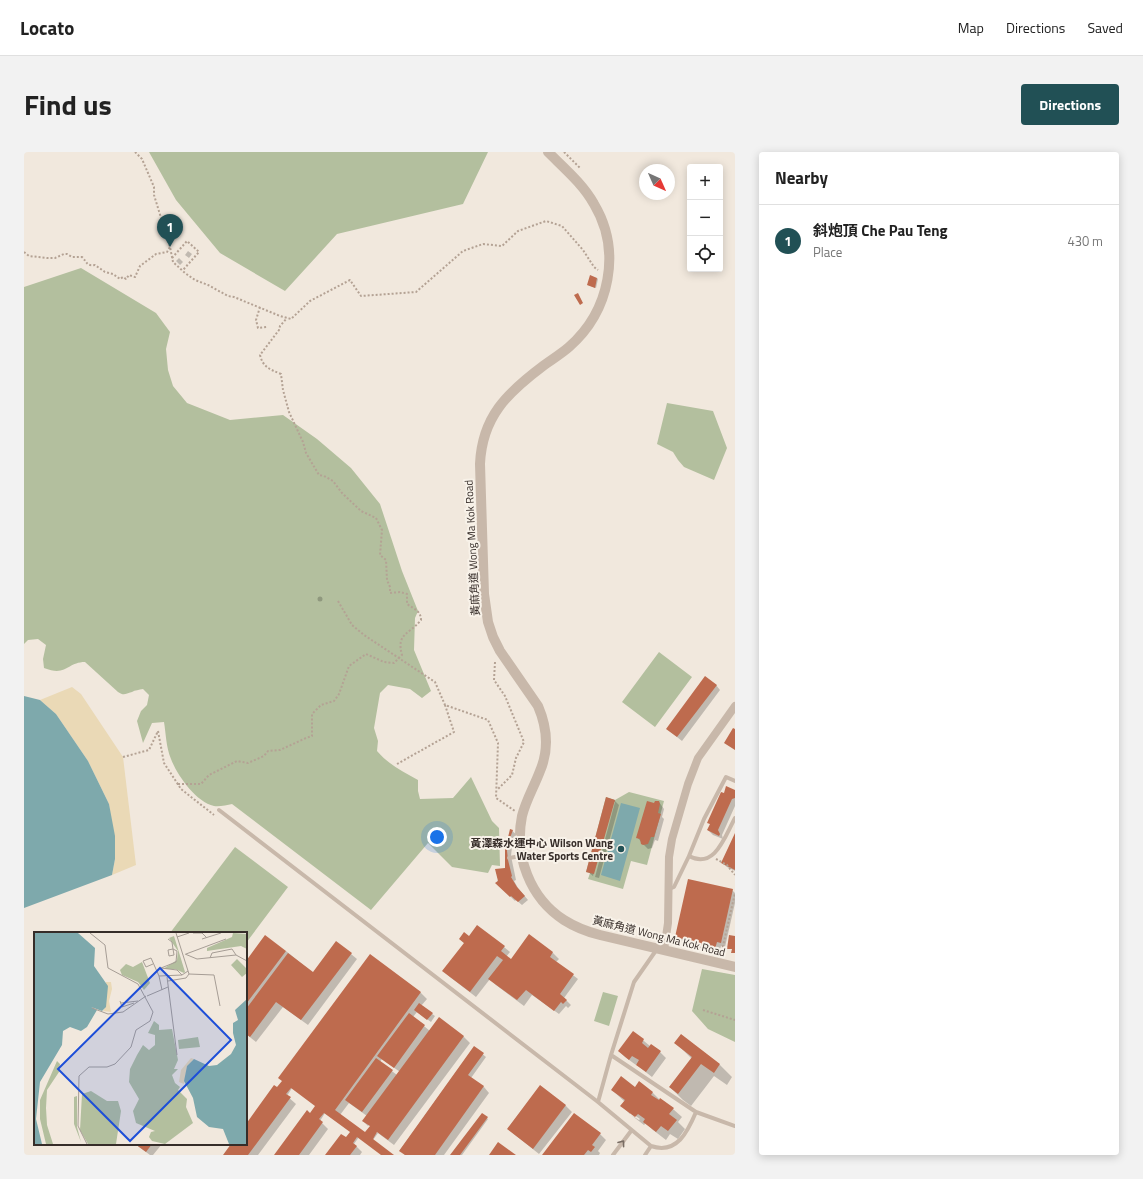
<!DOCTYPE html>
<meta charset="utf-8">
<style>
:root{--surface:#fff;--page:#f2f2f2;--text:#222;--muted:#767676;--line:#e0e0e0;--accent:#215055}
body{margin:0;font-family:"Titillium Web","Noto Sans TC",sans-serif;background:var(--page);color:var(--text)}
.controls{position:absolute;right:12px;top:12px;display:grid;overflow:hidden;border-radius:4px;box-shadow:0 2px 10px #0003}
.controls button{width:36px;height:36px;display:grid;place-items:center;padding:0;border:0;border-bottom:1px solid var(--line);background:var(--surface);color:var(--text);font:20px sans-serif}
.compass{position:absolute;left:615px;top:12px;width:36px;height:36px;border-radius:50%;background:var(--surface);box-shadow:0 2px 10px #0003;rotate:135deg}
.you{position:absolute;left:413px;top:685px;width:14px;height:14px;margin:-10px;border:3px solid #fff;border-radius:50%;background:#1a73e8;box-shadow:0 0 0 6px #1a73e833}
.badge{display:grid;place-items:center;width:26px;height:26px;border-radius:50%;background:var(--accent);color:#fff;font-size:13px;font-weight:700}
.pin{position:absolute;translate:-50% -33px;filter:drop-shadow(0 1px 2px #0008)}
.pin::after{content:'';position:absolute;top:21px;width:14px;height:12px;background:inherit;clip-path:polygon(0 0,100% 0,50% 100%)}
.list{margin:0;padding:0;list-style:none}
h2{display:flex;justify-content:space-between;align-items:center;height:52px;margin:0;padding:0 16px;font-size:17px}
h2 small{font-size:13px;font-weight:400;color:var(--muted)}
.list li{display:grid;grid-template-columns:26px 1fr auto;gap:12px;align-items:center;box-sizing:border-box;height:72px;padding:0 16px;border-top:1px solid var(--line)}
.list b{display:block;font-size:15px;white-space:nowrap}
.list p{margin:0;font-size:13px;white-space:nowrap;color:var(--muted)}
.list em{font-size:13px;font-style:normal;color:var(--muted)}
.icon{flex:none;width:22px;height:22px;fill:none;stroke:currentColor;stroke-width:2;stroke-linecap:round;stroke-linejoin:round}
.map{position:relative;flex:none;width:711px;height:1003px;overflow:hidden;border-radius:4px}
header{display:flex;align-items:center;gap:24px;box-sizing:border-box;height:56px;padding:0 20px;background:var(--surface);border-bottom:1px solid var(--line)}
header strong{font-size:19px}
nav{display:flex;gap:22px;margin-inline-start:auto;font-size:14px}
.intro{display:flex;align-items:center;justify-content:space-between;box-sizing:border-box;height:96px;padding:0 24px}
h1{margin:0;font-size:28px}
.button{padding:10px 18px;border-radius:4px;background:var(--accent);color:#fff;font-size:14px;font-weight:700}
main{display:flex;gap:24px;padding:0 24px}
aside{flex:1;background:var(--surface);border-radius:4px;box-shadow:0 2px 10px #0003}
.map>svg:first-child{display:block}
</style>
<header>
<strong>Locato</strong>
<nav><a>Map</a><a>Directions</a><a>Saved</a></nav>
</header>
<div class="intro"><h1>Find us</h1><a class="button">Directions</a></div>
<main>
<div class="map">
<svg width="711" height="1003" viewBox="0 0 711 1003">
<rect width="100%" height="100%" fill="#f1e8dd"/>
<!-- green -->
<path fill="#b3bf9e" d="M125,0h339l-25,52 -126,30 -52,57 -65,-38 -44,-53z
M57,116l75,45 14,19 -4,17 2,21 5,16 14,17 43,17 53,-5 34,24 34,29 29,36 22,67 16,40 -3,7 -1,32 17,41 -9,7 -12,-9 -22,-4 -8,8 -6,35 4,13 -1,10c11,13 26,21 41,29v11l2,8 33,-1 18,-21 21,44 7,7 1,38 -8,-1 -4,8 -36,-6 -24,-24 -57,67 -139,-106c-5,1 -13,3 -18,2 -18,-4 -37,-31 -43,-47 -5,-12 -5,-25 -7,-37l-12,1 -9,20 -6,-22 4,-10 6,-6 2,-10 -6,-6c-4,1 -8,1 -11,3 -7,2 -8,4 -14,0l-33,-30c-18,0 -18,15 -41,6l-1,-9 3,-14 -8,-6 -10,1 -4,4v-357z
M643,251l46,8 14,37 -13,32 -30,-13 -6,-7 -5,-8 -16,-8z
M635,500l33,25 -37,50 -33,-25z
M605,640l35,9 -17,64 -16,-4 -8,28 -35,-10 2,-6 -4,-1 20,-75 9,3z
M211,695l53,40 -42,56v-10h-76z
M678,817l33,6v67l-27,-13 -16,-18z
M579,840l15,4 -9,30 -15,-5z"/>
<!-- sand -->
<path fill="#ead9b6" d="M48,535l9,7 42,63 13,108 -24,10 3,-16 -6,-55 -21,-43 -32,-47 -16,-14z"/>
<!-- water -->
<path fill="#7ea9ac" d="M0,544l16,4 16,14 32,47 21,43 6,32v23l-3,16 -88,33z
M597,651l19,5 -20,73 -19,-6z"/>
<!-- shadow -->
<path fill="#0003" fill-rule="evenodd" d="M164,99l4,3 -3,4 -4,-3z
M155,106l4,4 -3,3 -4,-4z
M573,126l1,1 -2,9 -8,-3z
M293.5 447a2.5 2.5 0 1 1 5 0a2.5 2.5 0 1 1-5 0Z
M692,533l4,5 -38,51 -15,-12z
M711,639v15l-13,29 1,4 -10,-4 -5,-5 3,-5 -3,-3z
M583,646l7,2 5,5 -20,73 -4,-1 20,-75h-2l-20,74 -6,-5z
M635,650l5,7 -2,8 2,2 -6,22 -3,-1 -3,8 -4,1 -6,-6 -4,-5z
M487,678l6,5 -5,12 -1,9 5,24 -2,1 4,7 10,12 -6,5 -6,-5 -1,1 -19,-18 10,-15v-18z
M711,683v36l-8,-4 -5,-4z
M708,738l3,3v10l-10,44 -4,-1 -2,6 -27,-6 -4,-3 -8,-2 -4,-4z
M506,784l23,17 6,6 -3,3 22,17 -14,19 7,7 -3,3 -2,-2 -7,8 -27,-19 -8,11 -28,-21 -6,-6 -14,18 -26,-20 -6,-6 21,-27 -5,-5 9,-2 35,10 6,5 -4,5 5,4z
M262,799l27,22 38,-19 6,5 -49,66 -25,-18 -27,35 -10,-8v-72z
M346,803l51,38 6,6 -6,7 14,10 -4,6 -14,-10 -4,5 17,14 9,-12 25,18 6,6 -76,102 -16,-12 -5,7 20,15h-10l-24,-18 -5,7 8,8 -2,3h-33l22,-14 2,-9 -26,-19 -5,8 8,8 -19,26h-34l39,-39 2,-10 -24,-18 -5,8 9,8 -38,51h-34l8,-11h14v-18l34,-35zM358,907l18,13 -3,3 -17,-13zM325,951l18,13 -4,5 5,5 1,-1 9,6 -1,2 -7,-5 -5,6 -25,-19z
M609,880l17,14 10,6 6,6 -14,19 -9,-7 -7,-6v1l-11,-8 -6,-6z
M652,891l44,22 12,12 -5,8 -13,-9 -23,30 -8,-6 -13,-13 22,-28z
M450,895l12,10 -15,21 13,9 5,6 -45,62h-39l-5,-5z
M615,931l14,10 7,7 13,9 9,8 -4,5 7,7 -7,10 -8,-5 -4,6 -13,-10 -7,-7 -2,2 -13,-10 8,5 1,-1 -10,-7v2l-8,-8 3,-4 -13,-12 23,-2z
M516,935l26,19 6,6 -33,42 -25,-20 -6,-6z
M458,962l6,5 -26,36h-11z
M576,982l6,6 -8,11 2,2 -1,2h-55z
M111,992h27l-9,11h-3z"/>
<!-- building -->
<path fill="#be6b4e" d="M566,123l7,3 -2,10 -8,-3z
M554,141l5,10 -3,2 -6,-10z
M681,524l12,9 -40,52 -11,-8z
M709,576l2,1v21l-11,-7z
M702,634l9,4v8l-3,1 -14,31 2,4 -1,2 -12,-6 3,-6 -3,-1 14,-31 3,1z
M582,645l9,3 -21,74 -8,-2z
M623,649l7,2 1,-2h4l1,3 -2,9 3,1 -7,23h-3l-3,7 -5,1 -2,-1 -1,-5 -4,-1z
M486,677l3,1 -5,13 -1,8 1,9 4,16 -1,1 6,10 8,9 -7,6 -7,-6 -1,1 -15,-14 3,-2 -3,-12 10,-1v-18z
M711,681v37l-14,-7z
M664,727l45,10 -12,54 -4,-1 -2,7 -29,-7 1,-2 -12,-3z
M453,773l28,21 -4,5 10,8 18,-25 24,18 -3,5 24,17 -14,20 7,6 -4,4 -2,-2 -7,9 -28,-21 -9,10 -29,-21 15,-19 -6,-4 -27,36 -28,-21 22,-28 -5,-4 5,-7 5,4z
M241,783l21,16 -40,53v-43z
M705,783l6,1v17h-4l1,-4h-5z
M312,789l16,12 -51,67 -25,-18 -26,35 -4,-3v-25l42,-56 25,19z
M346,802l51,38 -86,118 30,22 5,-6 -8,-5 77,-104 25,19 -76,104 -11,-8 -4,7 21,16h-13l-24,-18 -4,6 4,3 -7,9h-25l16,-21 5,3 4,-5 -26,-19 -5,6 4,3 -24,33h-25l33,-45 3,3 5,-7 -24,-18 -5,6 5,3 -43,58h-25l8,-11h15v-20l28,-39 3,2 5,-6 -4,-3z
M395,851l14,10 -6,7 -13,-10z
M385,861l16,12 -31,43 -17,-12z
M609,879l11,8 -2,4 6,5 3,-4 10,7 -15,21 -10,-7 3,-5 -7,-4 -3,4 -11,-9z
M657,882l39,30 -6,9 -13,-9 -23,30 -9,-7 23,-30 -18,-14z
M450,894l10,7 -16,22 16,11 -49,69h-30l-6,-4z
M352,906l17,12 -31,42 -17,-12z
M597,924l14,11 4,-6 14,11 -2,3 8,5 1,-2 14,10 -5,6 8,6 -9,11 -7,-5 -5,6 -13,-10 2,-3 -7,-5 -3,3 -15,-11 5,-6 -14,-10z
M516,933l26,20 -33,44 -26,-20z
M458,961l6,4 -28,38h-10z
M550,961l27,20 -9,12 3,2 -4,5 -3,-2 -4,5h-42z
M474,990l18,13h-27z
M111,992h17l-6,8z"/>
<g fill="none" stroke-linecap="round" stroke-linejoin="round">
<!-- path -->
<path stroke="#b4a294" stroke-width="2" stroke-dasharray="2 2" stroke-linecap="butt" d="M111,0l7,7 12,28v8l16,52 3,15 12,11 10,7 13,5 20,11 6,1 46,19 11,3 19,-18 40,-21 11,16 55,-4 47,-41 20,-7 19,2 16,-15 28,-10 16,5 21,24 11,17 4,3
M540,0l17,17
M0,100l5,4 18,2h8l9,-4h3l5,3h10c6,6 4,9 13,8l10,7 8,2 7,5 3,-2 3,2 3,-4 6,2 5,-11 16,-12 11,-2 3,-5
M148,106l15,-17 12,11 -16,18
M236,155l-4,13 2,8 9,-1
M314,449l14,24 12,10 71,47 10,23
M471,510l-1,18 11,16 19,46 -8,16 -4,17 -15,15
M99,605l26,-7 9,-19 6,32 17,26 33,26
M373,612l57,-32 -9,-27 43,15 10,23 -2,55 19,13
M154,632h23l8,-9 28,-14 11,2 16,-7 4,-5 12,-1 26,-12 6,-2v-22l9,-9 13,-4 5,-7 10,-28 17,-12 18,8 10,1 8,-8c-6,-22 7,-20 19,-35 0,-9 -7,-11 -14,-16v-10l-7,-2 -10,1v-6l-3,-7 -1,-20 -6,-5 2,-25 -6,-12 -15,-7 -19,-18 -9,-12 -9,-5 -5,-1 -13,-22 -3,-11 -14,-30 -6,-22 -2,-16c-12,-5 -18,-7 -21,-19l19,-25 1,-4 7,-8
M692,707l11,6 8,10
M697,803l14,-62
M679,858l32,10"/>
<!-- service -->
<path stroke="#c8b8aa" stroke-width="4" d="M195,658l379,292 53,44c26,9 37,-15 45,-34
M665,704l15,-37 22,-42 9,4
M485,706l12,-2
M645,737l5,-2 15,-31c26,14 36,-20 46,-38
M587,903l85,57 39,14
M574,950l13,-47 23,-73 23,-33
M589,1003l18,-24
M621,1003l6,-9"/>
<!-- minor -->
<path stroke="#c8b8aa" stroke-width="8" d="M640,798l4,-27 1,-66 3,-18 16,-55 10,-26 37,-52"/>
<!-- tertiary -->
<path stroke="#c8b8aa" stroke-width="10" d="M524,0c16,16 35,32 46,52 28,47 16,107 -25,143 -8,7 -18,13 -26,19 -36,27 -61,51 -63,98l4,130 4,28 5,15 7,14 38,55c9,21 11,44 2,65 -6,16 -14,29 -18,45 -8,40 8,82 42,104 11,7 24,12 36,15l135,32"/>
</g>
<!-- one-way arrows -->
<defs><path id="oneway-chevron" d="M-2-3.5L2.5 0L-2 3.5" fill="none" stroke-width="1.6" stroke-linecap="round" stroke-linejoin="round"/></defs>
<use stroke="#786c63" href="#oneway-chevron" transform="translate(598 991) rotate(-53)"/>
<!-- markers -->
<circle fill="#215055" stroke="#f8f2e9" stroke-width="1.5" cx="597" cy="697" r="4"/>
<g text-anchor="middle" stroke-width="4" stroke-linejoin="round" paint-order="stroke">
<!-- street labels -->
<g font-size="11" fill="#362d29" stroke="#f8f2e9">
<text transform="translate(448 396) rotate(-93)" y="4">黃麻角道 Wong Ma Kok Road</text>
<text transform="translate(635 784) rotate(14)" y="4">黃麻角道 Wong Ma Kok Road</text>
</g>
<!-- poi labels -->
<g font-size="11" font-weight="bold" fill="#362d29" stroke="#f8f2e9" text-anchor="end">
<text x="589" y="695">黃澤森水運中心 Wilson Wang<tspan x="589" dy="13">Water Sports Centre</tspan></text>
</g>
</g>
<!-- overview -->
<g transform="translate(10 780)">
<rect width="213" height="213" fill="#f1e8dd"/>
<path d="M199,1l14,1v15l-6,-3 -34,5v-3l25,-11zM140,4l11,36 -1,1 -9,-4h-12l14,-9 1,-9 -9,-13zM203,27l10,10v4l-5,4 -11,-12zM108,30l8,21 -6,7 -6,-8 -16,-7 -2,-5 6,-6 7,3zM120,89l5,4v5l13,-1 6,31 -4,9h4l-6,6 3,8 5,4 -2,3 9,9 -1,8 7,16 -28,21 -13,-3 -3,-4 2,-5 4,-1 -19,-8 -3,-12 6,-12 -10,-17 1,-13 7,-14 6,-10 6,5 6,-5v-10l-7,-2zM164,105l2,10 -21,2 -1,-9zM23,129l3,3 -1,8 -12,18 -1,18 1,17 6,19h-7l-6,-25v-19zM57,159l16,10h11l3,10 -5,33h-28l-8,-14 2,-36zM43,164v31l4,15 -7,-18v-27z" fill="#b3bf9e"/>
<path d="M72,50h5l1,7 -3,12 2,11 -8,-1 3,-5zM157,126l3,1 -7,8 -3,17 -5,-2 2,-12z" fill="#ead9b6"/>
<path d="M0,1h44l17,15 -1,18 14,20 -2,21 -4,4 -11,-4 6,3 -10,17 -6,4 -11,-4 -7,4 -1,14 -22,37 -4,37 6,25h-8zM213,67v145h-18l-6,-15 -14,-2 -12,-10 -4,-19 -9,-17 3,-15 7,-7 15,7 8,-1 14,-11 5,-9 -3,-12v-10l5,-3 -3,-10z" fill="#7ea9ac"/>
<path fill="none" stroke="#a69d95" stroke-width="1" d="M159,1h9l5,5M143,5l12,-4M134,7l4,3 1,7 1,6 -5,1 -1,-6 5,-1M168,7l19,-6M139,17l4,2 -1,11 -15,6 16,2 5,5M151,22l12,5 39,-4 11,6M152,22l40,-15M176,26l2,-5 20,-4 4,6M119,32l-7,3 -3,-6 8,-3 8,18 3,14M155,42l25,1 6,31M125,44l23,-1 6,-4M133,45l10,78M134,49l18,-3 3,-4 -13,-41M113,64l21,-9M86,69l2,6 12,-4M87,71l17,-2M58,76l16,6 15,-2 23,-16M53,212l-9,-18 1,-50 10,-9h18l8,-3 16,-17 5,-17 14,-9 3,-9 -15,-28 -30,-16 -3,-23 -15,-12"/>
<path fill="#1d4ed8" fill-opacity="0.15" stroke="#1d4ed8" stroke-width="2" d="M126,36l71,72 -101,101 -72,-72z"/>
<rect width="213" height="213" fill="none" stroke="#362d29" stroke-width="2"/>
</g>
</svg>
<div class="controls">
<button>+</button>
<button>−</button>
<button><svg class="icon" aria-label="locate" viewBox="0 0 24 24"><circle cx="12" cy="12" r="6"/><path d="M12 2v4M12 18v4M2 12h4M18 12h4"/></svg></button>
</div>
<svg class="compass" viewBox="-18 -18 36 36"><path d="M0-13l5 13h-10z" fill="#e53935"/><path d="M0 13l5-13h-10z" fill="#767676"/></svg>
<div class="you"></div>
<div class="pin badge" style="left:146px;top:95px">1</div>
</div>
<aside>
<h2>Nearby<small></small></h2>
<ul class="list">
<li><span class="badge">1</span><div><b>斜炮頂 Che Pau Teng</b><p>Place</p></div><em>430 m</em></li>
</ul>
</aside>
</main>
